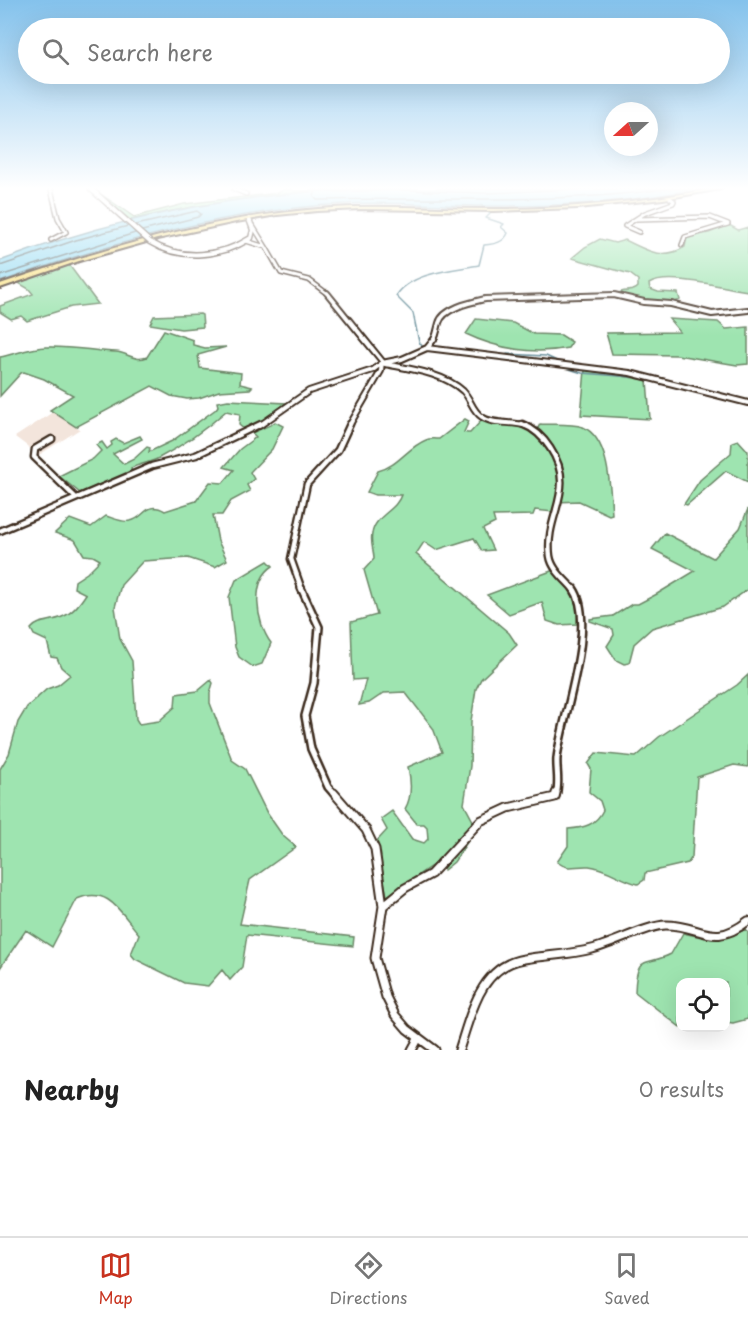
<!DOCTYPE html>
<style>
:root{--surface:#fff;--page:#f2f2f2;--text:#222;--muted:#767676;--line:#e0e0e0;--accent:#c8321e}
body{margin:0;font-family:"Playpen Sans",sans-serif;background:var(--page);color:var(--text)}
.controls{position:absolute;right:18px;bottom:18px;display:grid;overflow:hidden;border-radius:12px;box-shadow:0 6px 24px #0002}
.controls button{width:54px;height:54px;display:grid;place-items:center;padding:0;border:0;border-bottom:2px solid var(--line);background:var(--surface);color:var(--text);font:30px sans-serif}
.compass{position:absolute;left:604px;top:102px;width:54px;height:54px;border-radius:50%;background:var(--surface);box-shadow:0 6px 24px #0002;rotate:249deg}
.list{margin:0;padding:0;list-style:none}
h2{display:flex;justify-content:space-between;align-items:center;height:78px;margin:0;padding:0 24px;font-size:26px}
h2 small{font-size:20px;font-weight:400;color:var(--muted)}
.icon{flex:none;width:33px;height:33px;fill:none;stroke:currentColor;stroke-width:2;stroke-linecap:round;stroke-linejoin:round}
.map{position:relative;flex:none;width:748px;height:1050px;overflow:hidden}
.search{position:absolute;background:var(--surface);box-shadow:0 6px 24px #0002;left:18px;right:18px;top:18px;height:66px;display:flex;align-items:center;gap:15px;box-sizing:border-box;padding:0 21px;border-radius:33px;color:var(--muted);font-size:22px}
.sheet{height:186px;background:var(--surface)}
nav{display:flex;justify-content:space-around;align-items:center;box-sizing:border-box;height:84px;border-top:2px solid var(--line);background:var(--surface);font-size:16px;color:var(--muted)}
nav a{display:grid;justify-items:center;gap:3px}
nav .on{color:var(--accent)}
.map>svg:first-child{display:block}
</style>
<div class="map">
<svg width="748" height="1050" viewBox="0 0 748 1050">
<rect width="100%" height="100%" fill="#fff"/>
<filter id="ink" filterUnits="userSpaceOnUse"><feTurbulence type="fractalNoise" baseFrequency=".0167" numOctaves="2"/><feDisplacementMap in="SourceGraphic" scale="12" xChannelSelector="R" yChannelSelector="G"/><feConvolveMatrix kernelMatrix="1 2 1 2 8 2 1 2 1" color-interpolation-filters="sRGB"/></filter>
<g filter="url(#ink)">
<!-- built -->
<path fill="#f3e5dc" d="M53,412l27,17 -41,26 -24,-18z"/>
<!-- green -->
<path fill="#9ee4b0" stroke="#6c8767" stroke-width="1.5" d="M284,189l13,2 69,-2c-80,2 -158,13 -236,31l-35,-30 39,27 50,-13 94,-11z
M729,225l9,5 10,-3v64c-23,-3 -80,-19 -99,-7l1,5 8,3 20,1 2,7 -8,3 -29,-3 -26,-6c7,-6 15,0 21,-7v-7l-8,-6 -58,-16 13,-11 15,-8 15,4 10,-3c22,10 36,21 60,7l2,-10 22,-4z
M69,265l29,39 -27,3 -44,14 -6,-5 -10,3 -11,-7v-6l33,-12 -4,-5 -12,-7z
M200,314l2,1 1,12 -22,2 -31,-5 4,-8z
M476,319l37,4 21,11 27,1 11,7 -4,6c-33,7 -71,1 -102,-14z
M669,319l49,3 8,7 22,-2v37l-11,1 -60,-10 -65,-1 -6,-21 74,-1z
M164,330l29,10v5l12,3 21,-1 -28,8 2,13 41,5 -1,11 12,3 -2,2 -31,2 -20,7 -12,1 -16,-3 -19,-10 -76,41 -26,-17 23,-15 -29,-16 -20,-7 -3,1 -21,23v-39c15,-3 30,-9 46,-10 24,-1 47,4 70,5 12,1 19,10 31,5z
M585,370l62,10 3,39 -69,-4z
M228,400l58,3 -26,20 -15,7 -6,-5 1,-11 -14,-3c-20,18 -44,35 -69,48 -8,4 -18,5 -26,9l1,4 -52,21 -21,-17 34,-17 8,-8 -5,-6 6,-3 5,7 5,-4 -1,-3 5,-3 7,4 17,-7 2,3 -29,15 11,10 10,-5 13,-12 3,1 -1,4 23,-11 44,-32 2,-3 -1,-4z
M465,419l4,2 -5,11 3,1h3l12,-13 31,3 16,6 9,-1 2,-4c13,1 31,-1 43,3 27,12 27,62 29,87l-3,1 -30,-14 -22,1 -4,10 -18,-2 -2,5 -40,1 2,7 -12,6 10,21 -11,1 -8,-13 -38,12 -12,-8 -8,12 93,79 8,12 -36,34 -5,10 -5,32 -1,45 -6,38 9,17 -10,13 5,7 -14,21 -10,8 -8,-7 -49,33 -11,-54 11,-12 -6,-11 11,-8 20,28 12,4 4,-4 -1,-12 -3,-3h-7l-12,-15c7,-12 6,-29 3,-42l34,-15 -9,-24 -28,-36 -21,1 -15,10 -10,2 7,-26 -13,1 -2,-58 26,-7 -13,-45 10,-11c0,-8 -4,-16 -2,-25 3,-19 24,-23 29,-39h-26l-8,-3 11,-21c19,-4 30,-24 48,-31 4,-2 9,-1 13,-1z
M275,422l8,4 -11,23 -22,23 4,7 -7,6 3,6 -19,10 -9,14h-9l5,26 9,19 -12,7 -27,-9 -45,3 -22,24 -6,22 5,32 12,22 4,58 3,5 20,-3 16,-14 1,-13 22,-3 13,-11 2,3 -3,10v10l22,57 13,9 22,44 16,23 13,11 -46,33 -10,44 114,13 -1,9 -106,-11 -5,32 -12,13 -8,-10 -14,16 -24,-3 -49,-24 -4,-5 8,-20c-19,-22 -30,-48 -62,-35l-25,48 -26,-17 -26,38v-199l9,-15 9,-32 9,-15 20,-18 11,-4 12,-10 -9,-8 -4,-9 -6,-1 -4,-16 -13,-6 -3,-6c7,-9 21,-7 31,-12 11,-4 18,-14 24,-23l-12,-6 1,-7 12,-8 13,-13 -7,-4 -9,-1 -9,-15 -20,-7 15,-14 21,8 15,-11c7,2 17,7 24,5 15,-2 15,-21 35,-10l31,-10 14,-19 13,1 11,-13 -10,-3 16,-18 16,-12 -4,-4c8,-5 15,-5 23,-11z
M738,440l10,11v31l-22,-11 -39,34 -3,-1 16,-24 31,-27 1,-11z
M748,509v80l-25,18 -71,21 -18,16 -5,19 -5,1 -8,-4 -9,-14 7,-11 -1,-6 -23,-8v-2l23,-3 19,-12h6l19,-10 38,-23 -43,-22 13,-16 48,25 27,-30z
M268,561l5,5c-23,15 -17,57 -2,77l-9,21 -9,3 -14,-10 -4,-10 -6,-50 7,-17z
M554,570c20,23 26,23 23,54l-18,1 -12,-4 -5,-19 -33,12 -22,-19z
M748,675v92l-14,-2 -37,12 -5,80 -4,6 -43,10 -1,7 -6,4c-17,-4 -31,-16 -49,-18 -14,-1 -20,5 -32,-4l11,-16v-17c16,-1 28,-4 35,-19l-3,-9 -11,-9 2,-23 -3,-5 8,-11 40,4 23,-20 78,-52z
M746,929l2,3v87l-15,4 -7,-1v-40h-46v45l-45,-35c1,-39 11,-25 36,-38l12,-21c30,7 35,10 63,-4z"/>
<!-- water -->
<path fill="#8fd8f1" stroke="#6d929d" stroke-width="1.5" d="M366,189h327c-67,15 -140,17 -208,17 -47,0 -94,-5 -141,-2 -118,6 -233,39 -344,78v-21c118,-45 240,-68 366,-72z"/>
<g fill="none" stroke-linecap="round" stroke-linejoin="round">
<!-- shore -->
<path stroke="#5d7072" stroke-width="1.5" d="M316,189l-2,8 3,3c116,-4 233,5 349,-11
M324,189l3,3 80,-2 77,3 100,-4
M136,225l61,-14 4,3 -3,3 -56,14
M0,266l76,-26 52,-14
M0,276l135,-43"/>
<!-- stream -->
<path stroke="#6d929d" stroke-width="1.5" d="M422,346l-3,-4 -6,-29 -17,-17c15,-24 57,-26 83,-31l5,-20c10,-1 20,-2 24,-12l-7,-6 3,-3 -18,-6 4,-4 -9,-9
M430,350l53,7
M507,354l39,2 13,6
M566,368l16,5 50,4"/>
<defs>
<path id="minor-far4" d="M51,189l7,29 8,14 -15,8
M234,189l12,5
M637,219l73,-2 18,7 -43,13 -3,8
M253,226l13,21
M639,232l-14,-6 20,-13 28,-10 1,-2 -4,-3
M246,241l20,6 15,26 28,7 20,15"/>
<path id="minor-far3" d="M327,293l55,68 -1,10 -32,55
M427,348c11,-13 8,-11 12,-25 4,-15 33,-21 46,-24l129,-4 30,7 27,2 41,10 36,-4
M385,364c25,5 59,9 78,27 8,8 9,20 19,26 11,8 31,4 45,9
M259,426l50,-35 64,-21 9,-7 20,-4 25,-11 203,25 118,30"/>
<path id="minor-far2" d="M522,424c13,5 21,13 28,24 28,42 -6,67 0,108 2,14 16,24 24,34
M52,439l-17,10 -1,8 42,41
M0,531l152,-65 44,-11 65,-31
M302,590l-11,-31 16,-75 31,-34 12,-26"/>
<path id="minor-far1" d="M301,588l18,39 -5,56 -9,33 6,33 17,38 7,8
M556,795c4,-13 0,-25 1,-37 5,-42 41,-135 16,-170"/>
<path id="minor" d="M334,793l32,37 9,19 8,57 -8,52 11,39 9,18 12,14 28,21
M383,906l22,-18 26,-14 49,-53 28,-13 47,-11 1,-4
M412,1050l6,-11
M459,1050c12,-36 21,-84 65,-91 23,-4 45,-4 68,-10 20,-5 57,-24 74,-24 36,0 46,24 82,-4"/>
<path id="tertiary" d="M91,189l29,26
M150,242c31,19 71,15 101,-4l2,-8 -4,-11"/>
<path id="primary" d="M712,189h9l-58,10 -85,9 -85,3 -132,-2 -44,2 -40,4 -41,7 -79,17 -78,22 -79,27v-4c103,-35 208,-66 318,-75 59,-5 118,0 177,0 73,0 145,-7 217,-20z"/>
</defs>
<!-- minor-far4 casing -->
<use href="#minor-far4" stroke="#3b2a1e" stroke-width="6"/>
<!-- minor-far3 casing -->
<use href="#minor-far3" stroke="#3b2a1e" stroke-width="8"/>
<!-- minor-far2 casing -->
<use href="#minor-far2" stroke="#3b2a1e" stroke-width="9"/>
<!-- minor-far1 casing -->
<use href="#minor-far1" stroke="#3b2a1e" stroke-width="10"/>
<!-- minor casing -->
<use href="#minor" stroke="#3b2a1e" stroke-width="11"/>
<!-- tertiary casing -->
<use href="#tertiary" stroke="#3b2a1e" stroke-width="7"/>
<!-- primary casing -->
<use href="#primary" stroke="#3b2a1e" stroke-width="4"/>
<!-- minor-far4 -->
<use href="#minor-far4" stroke="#fff" stroke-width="3"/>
<!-- minor-far3 -->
<use href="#minor-far3" stroke="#fff" stroke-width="4"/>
<!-- minor-far2 -->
<use href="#minor-far2" stroke="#fff" stroke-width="4.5"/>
<!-- minor-far1 -->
<use href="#minor-far1" stroke="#fff" stroke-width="5"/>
<!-- minor -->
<use href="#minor" stroke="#fff" stroke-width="7"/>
<!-- tertiary -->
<use href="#tertiary" stroke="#fff" stroke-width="4"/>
<!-- primary -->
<use href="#primary" fill="#fae180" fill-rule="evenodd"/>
<defs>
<path id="tertiary-bridge" d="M120,215l30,27"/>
</defs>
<!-- tertiary-bridge casing -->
<use href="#tertiary-bridge" stroke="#3b2a1e" stroke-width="7" stroke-linecap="butt"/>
<!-- tertiary-bridge -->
<use href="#tertiary-bridge" stroke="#fff" stroke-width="4"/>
</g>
</g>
<!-- sky -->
<linearGradient id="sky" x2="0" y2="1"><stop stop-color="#84c2ec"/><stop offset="0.56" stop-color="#fff"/><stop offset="1" stop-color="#fff" stop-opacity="0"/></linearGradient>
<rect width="748" height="336" fill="url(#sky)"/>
</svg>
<div class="controls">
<button><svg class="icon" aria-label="locate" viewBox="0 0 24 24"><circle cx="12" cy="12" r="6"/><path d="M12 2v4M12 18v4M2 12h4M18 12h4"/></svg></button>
</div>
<svg class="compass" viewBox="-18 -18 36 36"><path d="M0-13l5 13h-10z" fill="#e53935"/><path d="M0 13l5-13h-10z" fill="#767676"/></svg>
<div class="search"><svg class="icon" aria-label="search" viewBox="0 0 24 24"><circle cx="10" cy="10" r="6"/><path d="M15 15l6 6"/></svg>Search here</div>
</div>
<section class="sheet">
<h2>Nearby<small>0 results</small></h2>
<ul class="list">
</ul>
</section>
<nav>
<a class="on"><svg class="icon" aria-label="map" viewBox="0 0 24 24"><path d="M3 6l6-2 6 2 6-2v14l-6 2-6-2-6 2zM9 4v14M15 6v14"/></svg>Map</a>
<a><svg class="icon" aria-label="directions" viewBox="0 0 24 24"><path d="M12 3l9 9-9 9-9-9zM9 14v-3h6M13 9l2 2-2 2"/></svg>Directions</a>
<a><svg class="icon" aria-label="saved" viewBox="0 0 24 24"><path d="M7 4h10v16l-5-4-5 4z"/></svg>Saved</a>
</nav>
